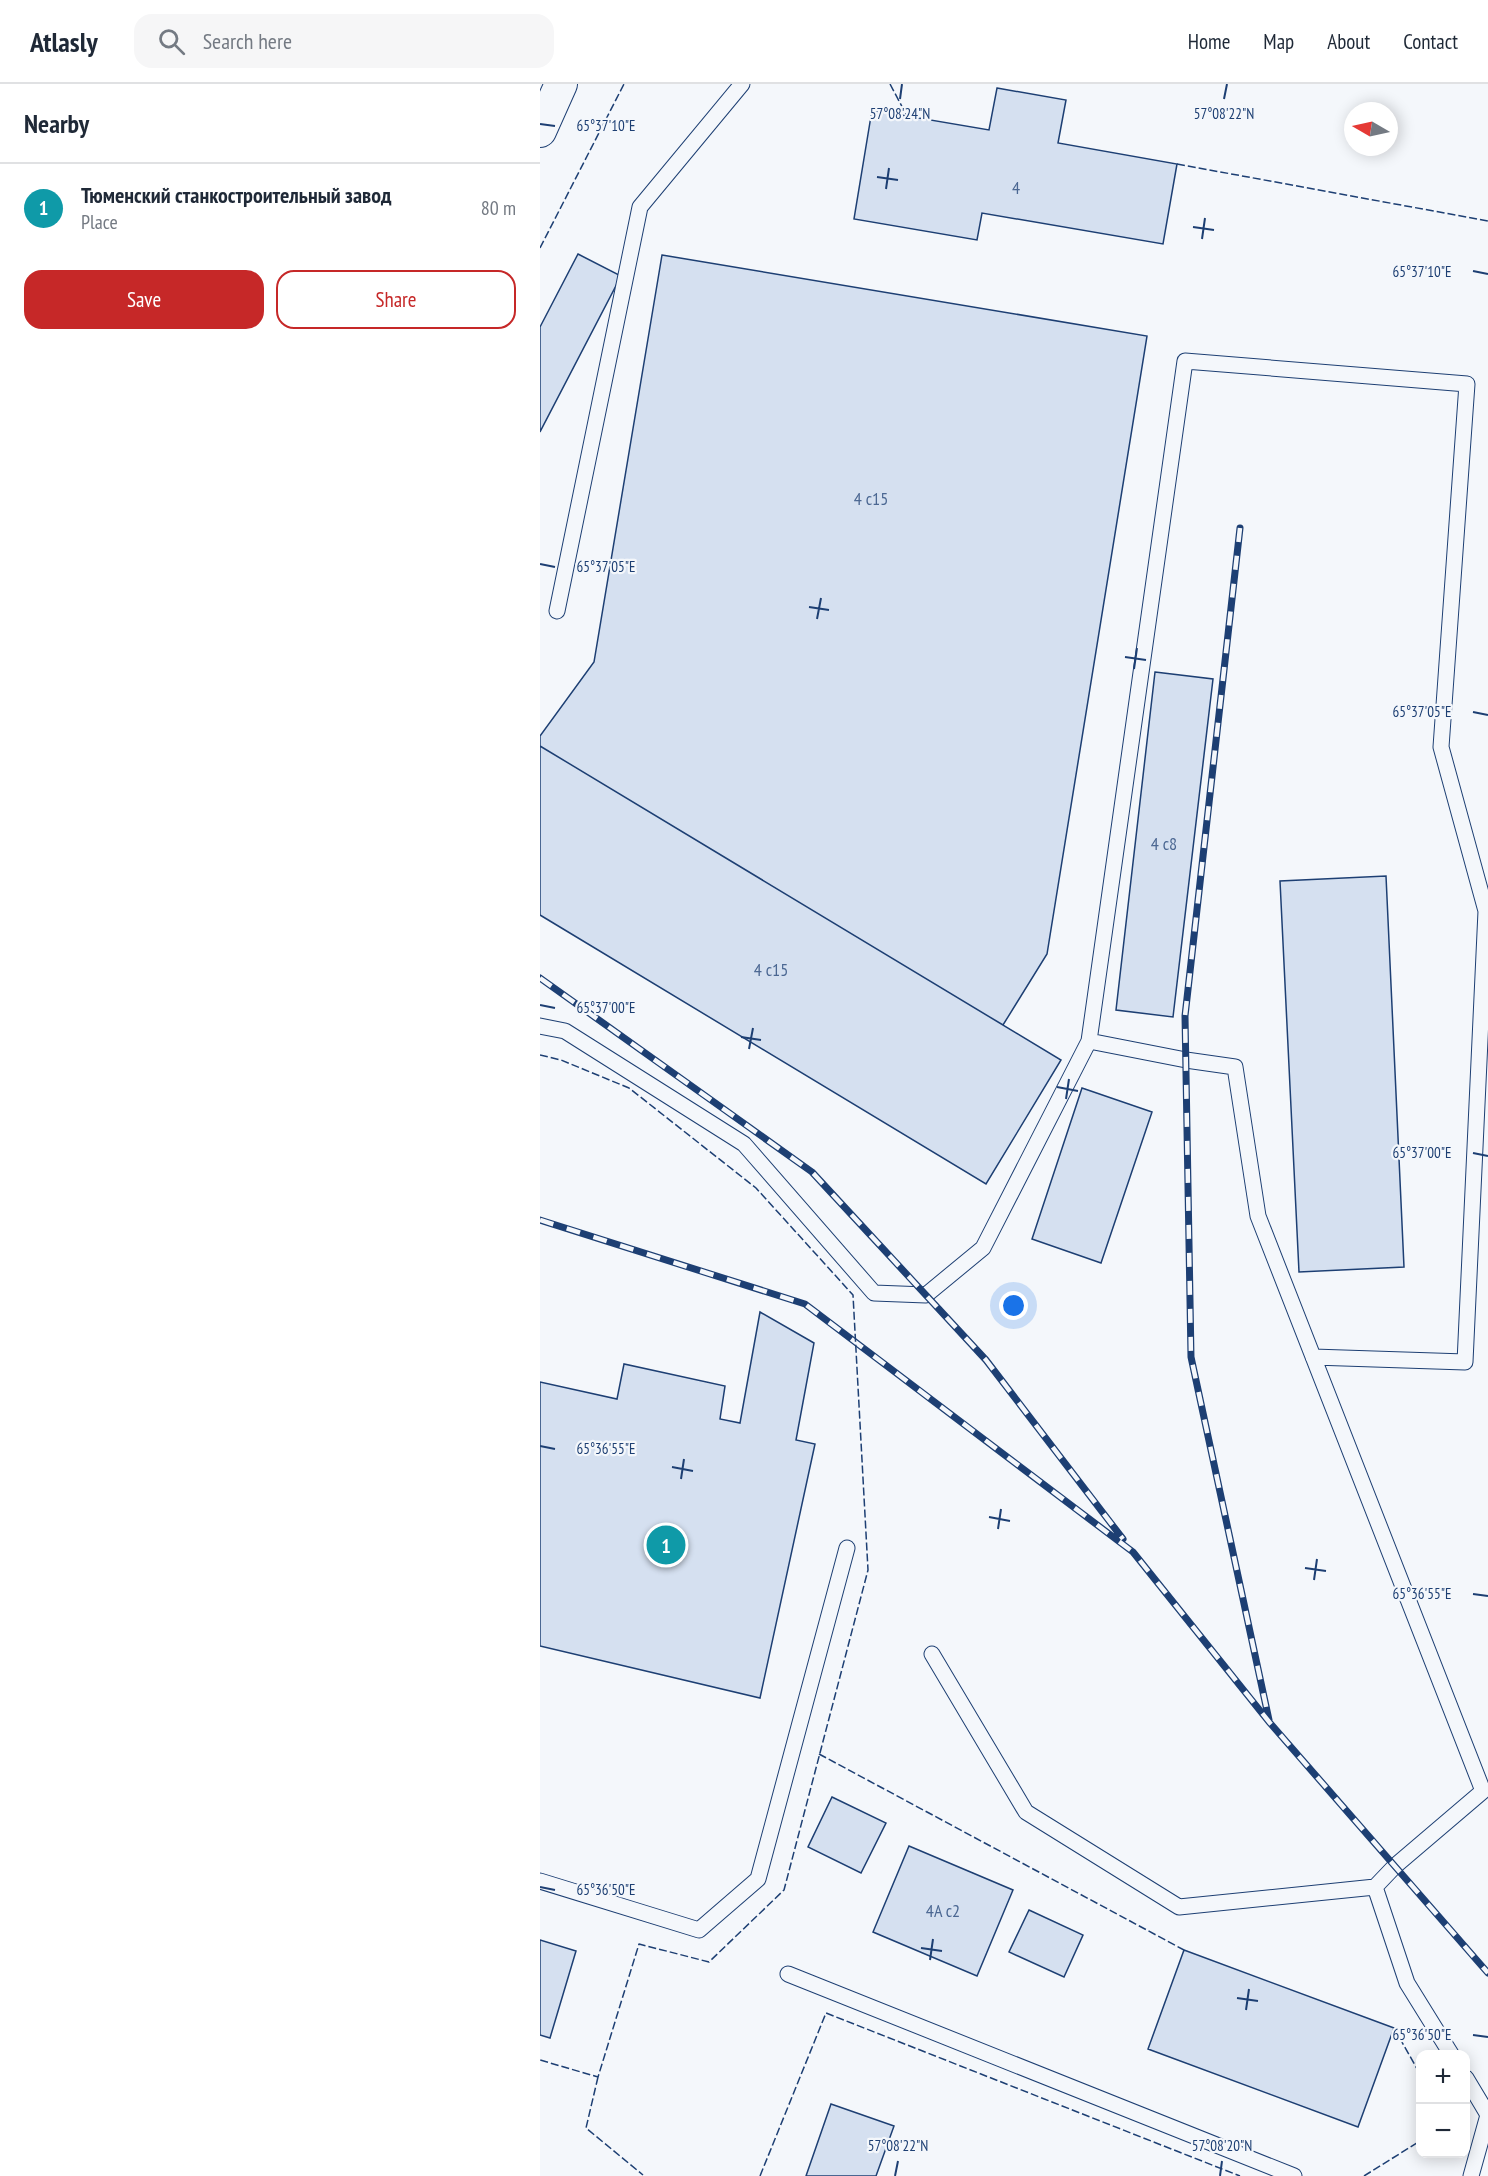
<!DOCTYPE html>
<meta charset="utf-8">
<style>
:root{--surface:#fff;--page:#f6f6f7;--text:#1f2937;--muted:#747a83;--line:#e0e1e3;--accent:#c62828}
body{margin:0;font-family:"PT Sans Narrow",sans-serif;background:var(--page);color:var(--text)}
.controls{position:absolute;right:18px;bottom:18px;display:grid;overflow:hidden;border-radius:12px;box-shadow:0 3px 15px #0003}
.controls button{width:54px;height:54px;display:grid;place-items:center;padding:0;border:0;border-bottom:2px solid var(--line);background:var(--surface);color:var(--text);font:30px sans-serif}
.compass{position:absolute;left:804px;top:18px;width:54px;height:54px;border-radius:50%;background:var(--surface);box-shadow:0 3px 15px #0003;rotate:279deg}
.you{position:absolute;left:474px;top:1222px;width:21px;height:21px;margin:-15px;border:4px solid #fff;border-radius:50%;background:#1a73e8;box-shadow:0 0 0 9px #1a73e833}
.badge{display:grid;place-items:center;width:39px;height:39px;border-radius:50%;background:var(--accent);color:#fff;font-size:20px;font-weight:700}
.pin{position:absolute;translate:-50% -50%;border:3px solid #fff;box-shadow:0 2px 6px #0006}
.list{margin:0;padding:0;list-style:none}
h2{display:flex;justify-content:space-between;align-items:center;height:78px;margin:0;padding:0 24px;font-size:26px}
h2 small{font-size:20px;font-weight:400;color:var(--muted)}
.list li{display:grid;grid-template-columns:39px 1fr auto;gap:18px;align-items:center;box-sizing:border-box;height:90px;padding:0 24px;border-top:2px solid var(--line)}
.list b{display:block;font-size:22px;white-space:nowrap}
.list p{margin:0;font-size:20px;white-space:nowrap;color:var(--muted)}
.list em{font-size:20px;font-style:normal;color:var(--muted)}
.actions{display:flex;gap:12px;padding:18px 24px}
.actions a{flex:1;padding:14px 0;border:2px solid var(--accent);border-radius:18px;text-align:center;font-size:21px;color:var(--accent)}
.actions .main{background:var(--accent);color:#fff}
.icon{flex:none;width:33px;height:33px;fill:none;stroke:currentColor;stroke-width:2;stroke-linecap:round;stroke-linejoin:round}
.map{position:relative;flex:none;width:948px;height:2092px;overflow:hidden}
header{display:flex;align-items:center;gap:36px;box-sizing:border-box;height:84px;padding:0 30px;background:var(--surface);border-bottom:2px solid var(--line)}
header strong{font-size:28px}
nav{display:flex;gap:33px;margin-inline-start:auto;font-size:21px}
.search{width:420px;height:54px;background:var(--page);display:flex;align-items:center;gap:15px;box-sizing:border-box;padding:0 21px;border-radius:18px;color:var(--muted);font-size:22px}
main{display:flex}
aside{flex:1;background:var(--surface)}
.map>svg:first-child{display:block}
</style>
<header>
<strong>Atlasly</strong>
<div class="search"><svg class="icon" aria-label="search" viewBox="0 0 24 24"><circle cx="10" cy="10" r="6"/><path d="M15 15l6 6"/></svg>Search here</div>
<nav><a>Home</a><a>Map</a><a>About</a><a>Contact</a></nav>
</header>
<main>
<aside>
<h2>Nearby<small></small></h2>
<ul class="list">
<li><span class="badge" style="background:#0f9aa8">1</span><div><b>Тюменский станкостроительный завод</b><p>Place</p></div><em>80 m</em></li>
</ul>
<div class="actions"><a class="main">Save</a><a>Share</a></div>
</aside>
<div class="map">
<svg width="948" height="2092" viewBox="0 0 948 2092">
<rect width="100%" height="100%" fill="#f4f7fb"/>
<!-- building -->
<path fill="#d5e0f0" stroke="#1d3f73" stroke-width="1.5" d="M457,4l69,12 -8,43 119,21 -14,80 -181,-31 -5,27 -123,-21 18,-109 117,20z
M38,170l43,22 -81,156v-105z
M122,171l485,81 -100,618 -44,71 -463,-279v-10l54,-74z
M615,588l58,7 -40,338 -57,-7z
M0,662l521,314 -75,124 -446,-269z
M846,792l18,391 -105,5 -19,-391z
M542,1004l70,24 -51,151 -69,-24z
M220,1228l54,31 -18,97 19,4 -55,254 -220,-52v-264l77,17 7,-35 101,22 -5,33 20,4z
M292,1713l54,26 -25,50 -53,-26z
M369,1762l104,44 -36,86 -104,-44z
M489,1826l54,25 -19,42 -55,-25z
M0,1856l36,11 -26,87 -10,-3z
M644,1866l210,78 -36,99 -210,-78z
M291,2020l63,22 -18,50h-70z"/>
<g fill="none" stroke-linecap="round" stroke-linejoin="round">
<defs>
<path id="service" d="M17,527l83,-404 102,-123
M0,942l25,5 179,113 130,149 52,2 57,-47 106,-207
M392,1570l94,158 153,95 196,-20 20,-21 88,-75 -225,-575 -23,-149 -49,-7 -97,-19 96,-680 282,23 -26,363 45,164 -21,451 -152,-5
M0,1797l159,49 59,-51 89,-331
M835,1803l32,96 44,71
M248,1890l506,202
M926,1994l22,37 -17,61"/>
<path id="minor" d="M0,47l21,-47"/>
</defs>
<!-- service casing -->
<use href="#service" stroke="#1d3f73" stroke-width="17"/>
<!-- minor casing -->
<use href="#minor" stroke="#1d3f73" stroke-width="34"/>
<!-- service -->
<use href="#service" stroke="#f4f7fb" stroke-width="15"/>
<!-- minor -->
<use href="#minor" stroke="#f4f7fb" stroke-width="32"/>
<defs>
<path id="rail" d="M700,444l-55,488 6,341 78,363
M0,894l272,194 174,188 137,179
M0,1136l265,84 328,248 137,171 218,250"/>
</defs>
<!-- rail casing -->
<use href="#rail" stroke="#1d3f73" stroke-width="7"/>
<!-- rail -->
<use href="#rail" stroke="#f4f7fb" stroke-width="4.5" stroke-dasharray="14" stroke-linecap="butt"/>
<!-- fence -->
<path stroke="#1d3f73" stroke-width="1.5" stroke-dasharray="8 3" stroke-linecap="butt" d="M350,0l17,32
M637,80l311,57
M0,164l84,-164
M0,971l21,5 68,28 127,100 97,107 15,275 -84,320 -75,72 -70,-18 -41,133 -58,-17
M279,1670l365,196
M854,1944l26,46
M58,1993l-12,51 57,47
M220,2092l66,-163 414,163
M824,2092l56,-35"/>
</g>
<!-- ticks -->
<path fill="none" stroke="#1d3f73" stroke-width="2" d="M360,15l2,-15M684,15l3,-15M0,40l15,2M337,93l21,3M346,105l3,-21M653,143l21,3M662,155l3,-21M933,187l15,3M0,480l15,3M269,523l20,3M277,535l4,-21M585,573l21,3M594,585l3,-21M933,628l15,3M0,921l15,3M201,953l20,3M209,965l4,-21M517,1003l21,4M526,1015l3,-20M933,1069l15,3M0,1362l15,3M132,1383l21,4M141,1395l3,-20M449,1433l21,4M458,1445l3,-20M765,1484l21,3M774,1496l3,-21M933,1510l15,2M0,1803l15,3M381,1864l21,3M390,1876l3,-21M697,1914l21,3M706,1926l3,-21M933,1951l15,2M355,2092l3,-15M680,2092l2,-15"/>
<g text-anchor="middle" stroke-width="4.5" stroke-linejoin="round" paint-order="stroke">
<!-- number labels -->
<g font-size="18" fill="#4b6792">
<text x="476" y="110">4</text>
<text x="331" y="421">4 с15</text>
<text x="624" y="766">4 с8</text>
<text x="231" y="892">4 с15</text>
<text x="403" y="1833">4А с2</text>
</g>
</g>
<g font-size="15" text-anchor="middle" fill="#1d3f73" stroke="#f4f7fb" stroke-width="4.5" stroke-linejoin="round" paint-order="stroke">
<text x="360" y="35">57°08'24"N</text>
<text x="684" y="35">57°08'22"N</text>
<text x="66" y="47">65°37'10"E</text>
<text x="882" y="193">65°37'10"E</text>
<text x="66" y="488">65°37'05"E</text>
<text x="882" y="633">65°37'05"E</text>
<text x="66" y="929">65°37'00"E</text>
<text x="882" y="1074">65°37'00"E</text>
<text x="66" y="1370">65°36'55"E</text>
<text x="882" y="1515">65°36'55"E</text>
<text x="66" y="1811">65°36'50"E</text>
<text x="882" y="1956">65°36'50"E</text>
<text x="358" y="2067">57°08'22"N</text>
<text x="682" y="2067">57°08'20"N</text>
</g>
</svg>
<div class="controls">
<button>+</button>
<button>−</button>
</div>
<svg class="compass" viewBox="-18 -18 36 36"><path d="M0-13l5 13h-10z" fill="#e53935"/><path d="M0 13l5-13h-10z" fill="#747a83"/></svg>
<div class="you"></div>
<div class="pin badge" style="left:126px;top:1461px;background:#0f9aa8">1</div>
</div>
</main>
